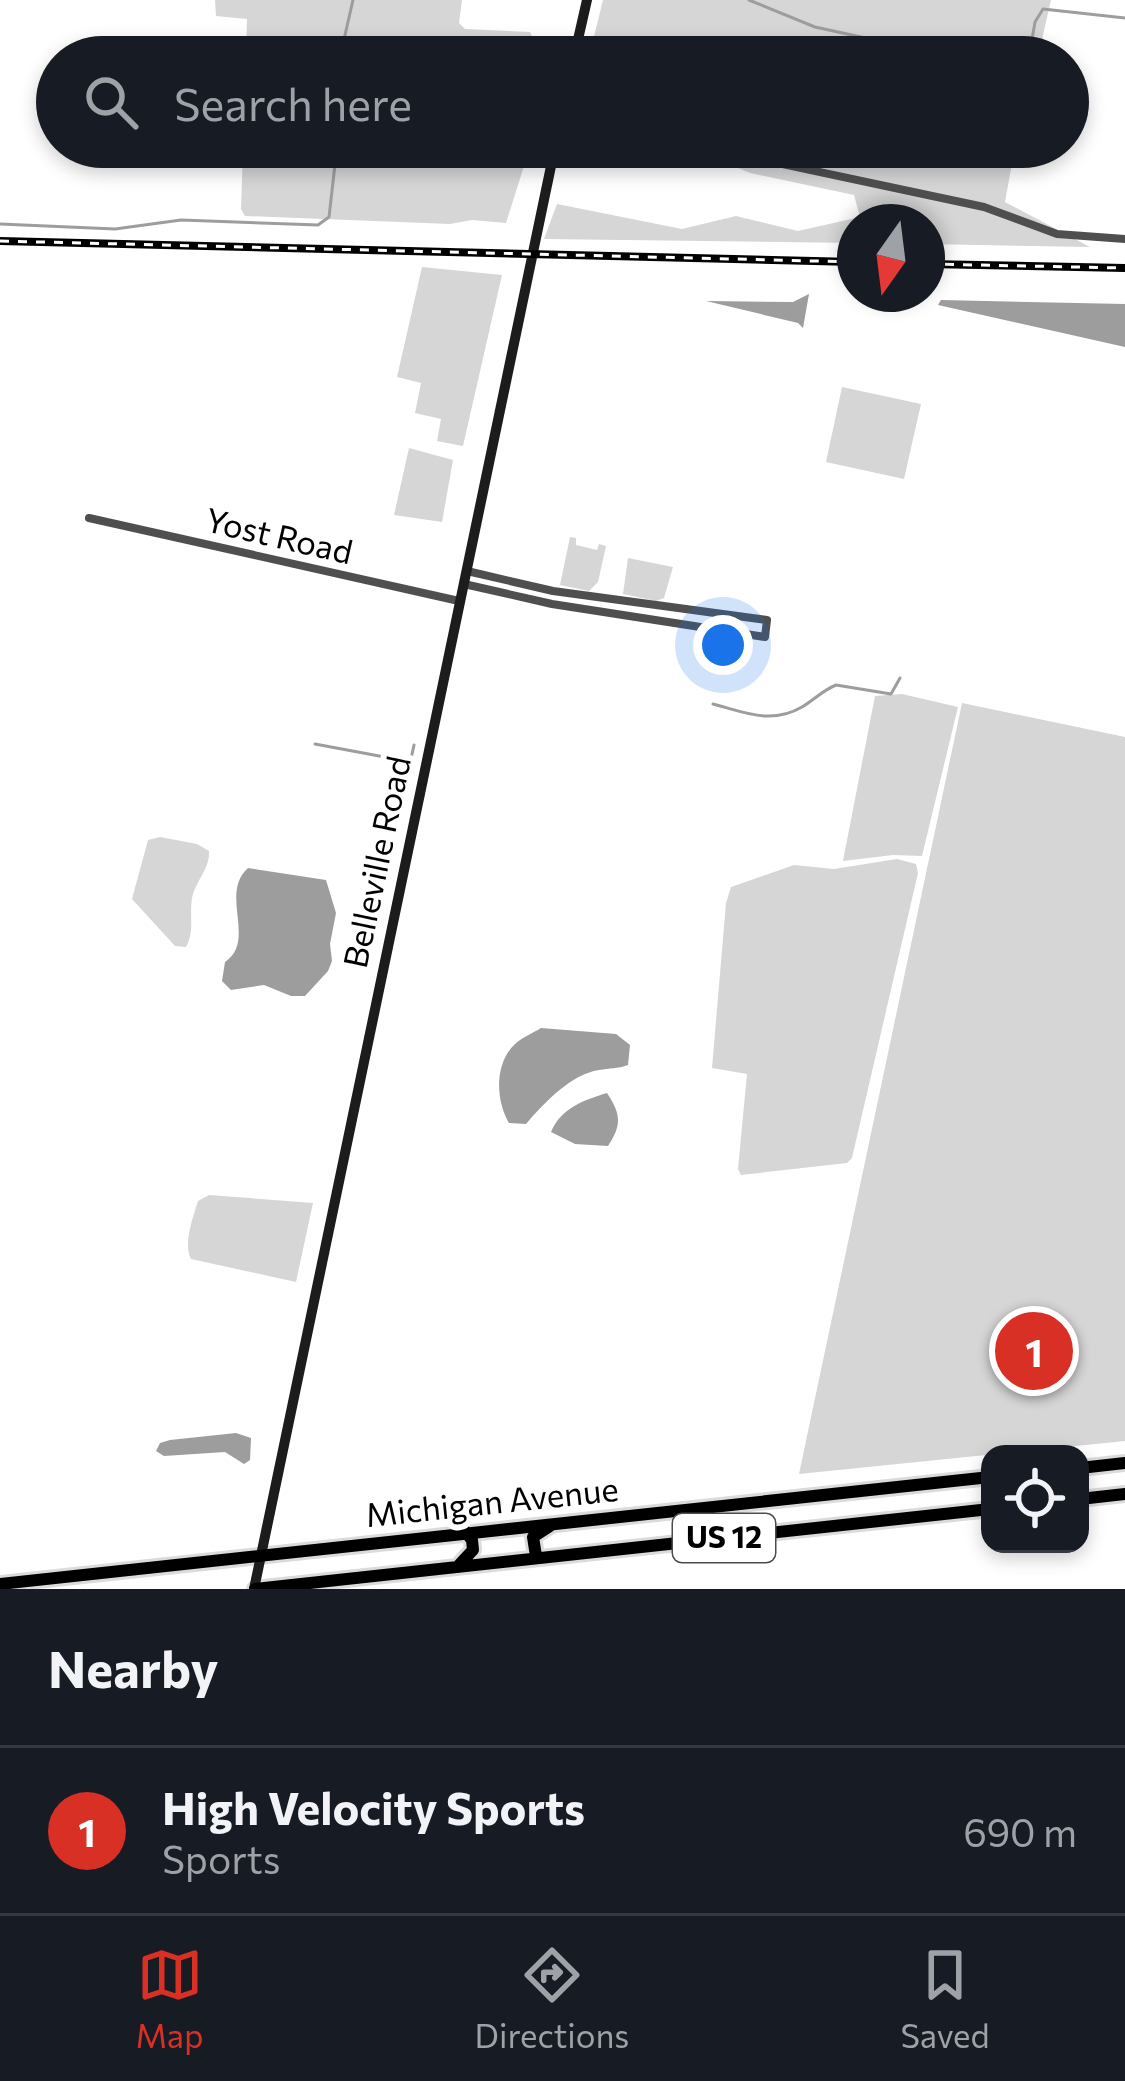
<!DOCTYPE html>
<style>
:root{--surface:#171b24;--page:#242831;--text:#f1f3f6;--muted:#9ea1a6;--line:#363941;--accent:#d93025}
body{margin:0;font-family:Commissioner,sans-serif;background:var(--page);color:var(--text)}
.controls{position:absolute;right:36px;bottom:36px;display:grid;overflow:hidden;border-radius:24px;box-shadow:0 6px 18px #0003}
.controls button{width:108px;height:108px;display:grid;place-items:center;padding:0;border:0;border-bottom:3px solid var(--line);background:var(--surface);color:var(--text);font:60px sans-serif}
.compass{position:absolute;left:837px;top:204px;width:108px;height:108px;border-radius:50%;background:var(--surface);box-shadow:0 6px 18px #0003;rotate:194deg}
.you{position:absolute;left:723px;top:645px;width:42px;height:42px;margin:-30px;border:9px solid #fff;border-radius:50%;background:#1a73e8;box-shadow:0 0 0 18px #1a73e833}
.badge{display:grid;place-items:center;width:78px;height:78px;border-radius:50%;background:var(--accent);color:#fff;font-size:39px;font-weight:700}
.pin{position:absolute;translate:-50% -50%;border:6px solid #fff;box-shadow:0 3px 12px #0006}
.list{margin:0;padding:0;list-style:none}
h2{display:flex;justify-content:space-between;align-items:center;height:156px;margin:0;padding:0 48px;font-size:51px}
h2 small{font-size:39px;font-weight:400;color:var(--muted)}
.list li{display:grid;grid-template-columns:78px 1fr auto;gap:36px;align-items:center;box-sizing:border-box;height:168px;padding:0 48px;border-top:3px solid var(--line)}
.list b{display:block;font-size:45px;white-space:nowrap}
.list p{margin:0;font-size:39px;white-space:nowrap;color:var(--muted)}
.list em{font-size:39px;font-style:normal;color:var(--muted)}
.icon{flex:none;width:66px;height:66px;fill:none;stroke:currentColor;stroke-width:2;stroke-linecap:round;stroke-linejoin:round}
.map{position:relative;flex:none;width:1125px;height:1589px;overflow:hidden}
.search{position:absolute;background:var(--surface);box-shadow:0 6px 18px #0003;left:36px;right:36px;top:36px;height:132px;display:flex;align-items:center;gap:30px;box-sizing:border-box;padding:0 42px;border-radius:66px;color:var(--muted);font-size:45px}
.sheet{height:324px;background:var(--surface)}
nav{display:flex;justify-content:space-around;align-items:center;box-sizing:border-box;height:168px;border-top:3px solid var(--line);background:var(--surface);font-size:33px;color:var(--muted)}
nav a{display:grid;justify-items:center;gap:6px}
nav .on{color:var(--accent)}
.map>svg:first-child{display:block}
</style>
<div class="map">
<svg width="1125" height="1589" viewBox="0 0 1125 1589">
<rect width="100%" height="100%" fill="#fff"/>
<!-- green -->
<path fill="#d6d6d6" d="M215,0h247l-3,23 6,6 65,3 3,6 19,10v9h-306l1,-38 -31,-3z
M603,0h448l-13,57h-449z
M243,147h287l-24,76 -34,-3 -22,4 -205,-8 -4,-7z
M688,147h327l-10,55 85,45 -163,-3v-22h-72v21l-311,-4 13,-35 125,25 54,-13 62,15 62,-14 -6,-22 -104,-22z
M422,267l80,8 -39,171 -26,-5 4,-22 -26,-6 6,-30 -24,-6z
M842,387l79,17 -17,75 -78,-17z
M409,448l44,12 -11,62 -48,-7z
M570,537l6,1v7l21,5 2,-6 7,2 -8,36 -9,9 -29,-6z
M628,558l45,9 -9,31 -8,3 -33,-7z
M902,694l56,13 -36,149 -29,-1 -50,6 32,-165z
M962,703l163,34v704l-326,33z
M160,837l37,7 12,7c1,18 -13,29 -17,47 -3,17 3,33 -6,49l-11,-1 -43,-47 16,-59z
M897,859l19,5 2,9 -66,285 -5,5 -106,12 -3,-6 9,-95 -35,-6 14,-165 5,-16 63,-22 40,4z
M209,1195l104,8 -17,79 -105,-23c-8,-15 2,-42 7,-58z"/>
<!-- water -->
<path fill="#9d9d9d" d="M809,294l-6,34 -5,-5 -92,-22 87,1z
M941,300l184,4v43l-187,-42z
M248,868l78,12 10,33 -6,31 2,17 -4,10 -23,25h-14l-27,-11 -33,5 -9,-9 3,-19c32,-22 -6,-68 23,-94z
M541,1028l75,6 14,11 -2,20c-11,4 -18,3 -29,5 -28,4 -56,34 -73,54l-17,-1c-13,-22 -15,-58 5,-78 7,-7 19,-12 27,-17z
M607,1093c14,21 15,32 1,53l-33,-2 -24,-12c10,-24 33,-32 56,-39z
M236,1433l15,5 -1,22 -6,4 -19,-12 -61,4 -8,-5 4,-8 10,-3z"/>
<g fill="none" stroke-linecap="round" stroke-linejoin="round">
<!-- stream -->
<path stroke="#9d9d9d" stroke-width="3" d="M749,0l66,27 138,30
M340,57l13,-57
M1029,57l6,-35 8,-13 82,9
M0,224l115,5 66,-9 137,5 11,-8 8,-70
M713,704c31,8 58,21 89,3 12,-7 21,-17 34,-22l55,9 9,-16
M315,744l91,17 5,-2 3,-14"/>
<defs>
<path id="primary" d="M1080,1468l45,-5
M1080,1499l45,-5
M536,1556l-3,-19 17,-11
M459,1565l14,-15 -1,-10 -7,-9
M0,1584l990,-107
M255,1589l735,-80"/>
</defs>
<!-- primary casing -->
<use href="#primary" stroke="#dbdbdb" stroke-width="18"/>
<!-- minor -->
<path stroke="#4f4f4f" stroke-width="8" d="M702,147l282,60 73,27 68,5
M89,518l370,83
M464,584l88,20 213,33 2,-17 -214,-29 -86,-20"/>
<!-- secondary -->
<path stroke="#1c1c1c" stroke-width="10" d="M574,57l13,-57
M254,1589l301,-1442"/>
<!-- primary -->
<use href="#primary" stroke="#000" stroke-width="12"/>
<defs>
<path id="rail" d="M0,241l855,21
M927,264l198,4"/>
</defs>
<!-- rail casing -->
<use href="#rail" stroke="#000" stroke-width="8"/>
<!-- rail -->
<use href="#rail" stroke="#fff" stroke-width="3" stroke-dasharray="9" stroke-linecap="butt"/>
</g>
<g text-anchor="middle" stroke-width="12" stroke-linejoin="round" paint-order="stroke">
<!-- shield labels -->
<rect fill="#fff" stroke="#4c4c4c" stroke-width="3" x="673" y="1514" width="102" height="48" rx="9"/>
<g font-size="30" font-weight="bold" fill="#000">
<text x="724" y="1548">US 12</text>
</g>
<!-- street labels -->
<g font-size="33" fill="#000" stroke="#fff">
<text transform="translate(279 536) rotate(13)" y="12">Yost Road</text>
<text transform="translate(377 862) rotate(-78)" y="12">Belleville Road</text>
<text transform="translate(492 1502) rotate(-6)" y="12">Michigan Avenue</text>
</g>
</g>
</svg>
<div class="controls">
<button><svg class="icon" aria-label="locate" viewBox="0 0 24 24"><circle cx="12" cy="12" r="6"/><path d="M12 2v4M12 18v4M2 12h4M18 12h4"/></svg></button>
</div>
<svg class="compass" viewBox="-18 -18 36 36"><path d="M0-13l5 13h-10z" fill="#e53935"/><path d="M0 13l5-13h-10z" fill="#9ea1a6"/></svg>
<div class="you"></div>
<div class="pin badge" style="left:1034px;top:1351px">1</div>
<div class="search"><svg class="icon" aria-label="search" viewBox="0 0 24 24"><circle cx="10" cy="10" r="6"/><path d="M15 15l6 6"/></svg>Search here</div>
</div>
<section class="sheet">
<h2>Nearby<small></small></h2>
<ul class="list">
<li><span class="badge">1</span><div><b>High Velocity Sports</b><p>Sports</p></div><em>690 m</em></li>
</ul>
</section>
<nav>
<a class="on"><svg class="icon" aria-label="map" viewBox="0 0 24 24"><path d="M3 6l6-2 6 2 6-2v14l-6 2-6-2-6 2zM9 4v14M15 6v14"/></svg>Map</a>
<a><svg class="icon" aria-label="directions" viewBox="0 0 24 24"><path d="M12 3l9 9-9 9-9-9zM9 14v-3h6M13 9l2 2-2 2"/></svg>Directions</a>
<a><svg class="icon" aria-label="saved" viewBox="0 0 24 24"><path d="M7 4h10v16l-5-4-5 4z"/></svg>Saved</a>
</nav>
